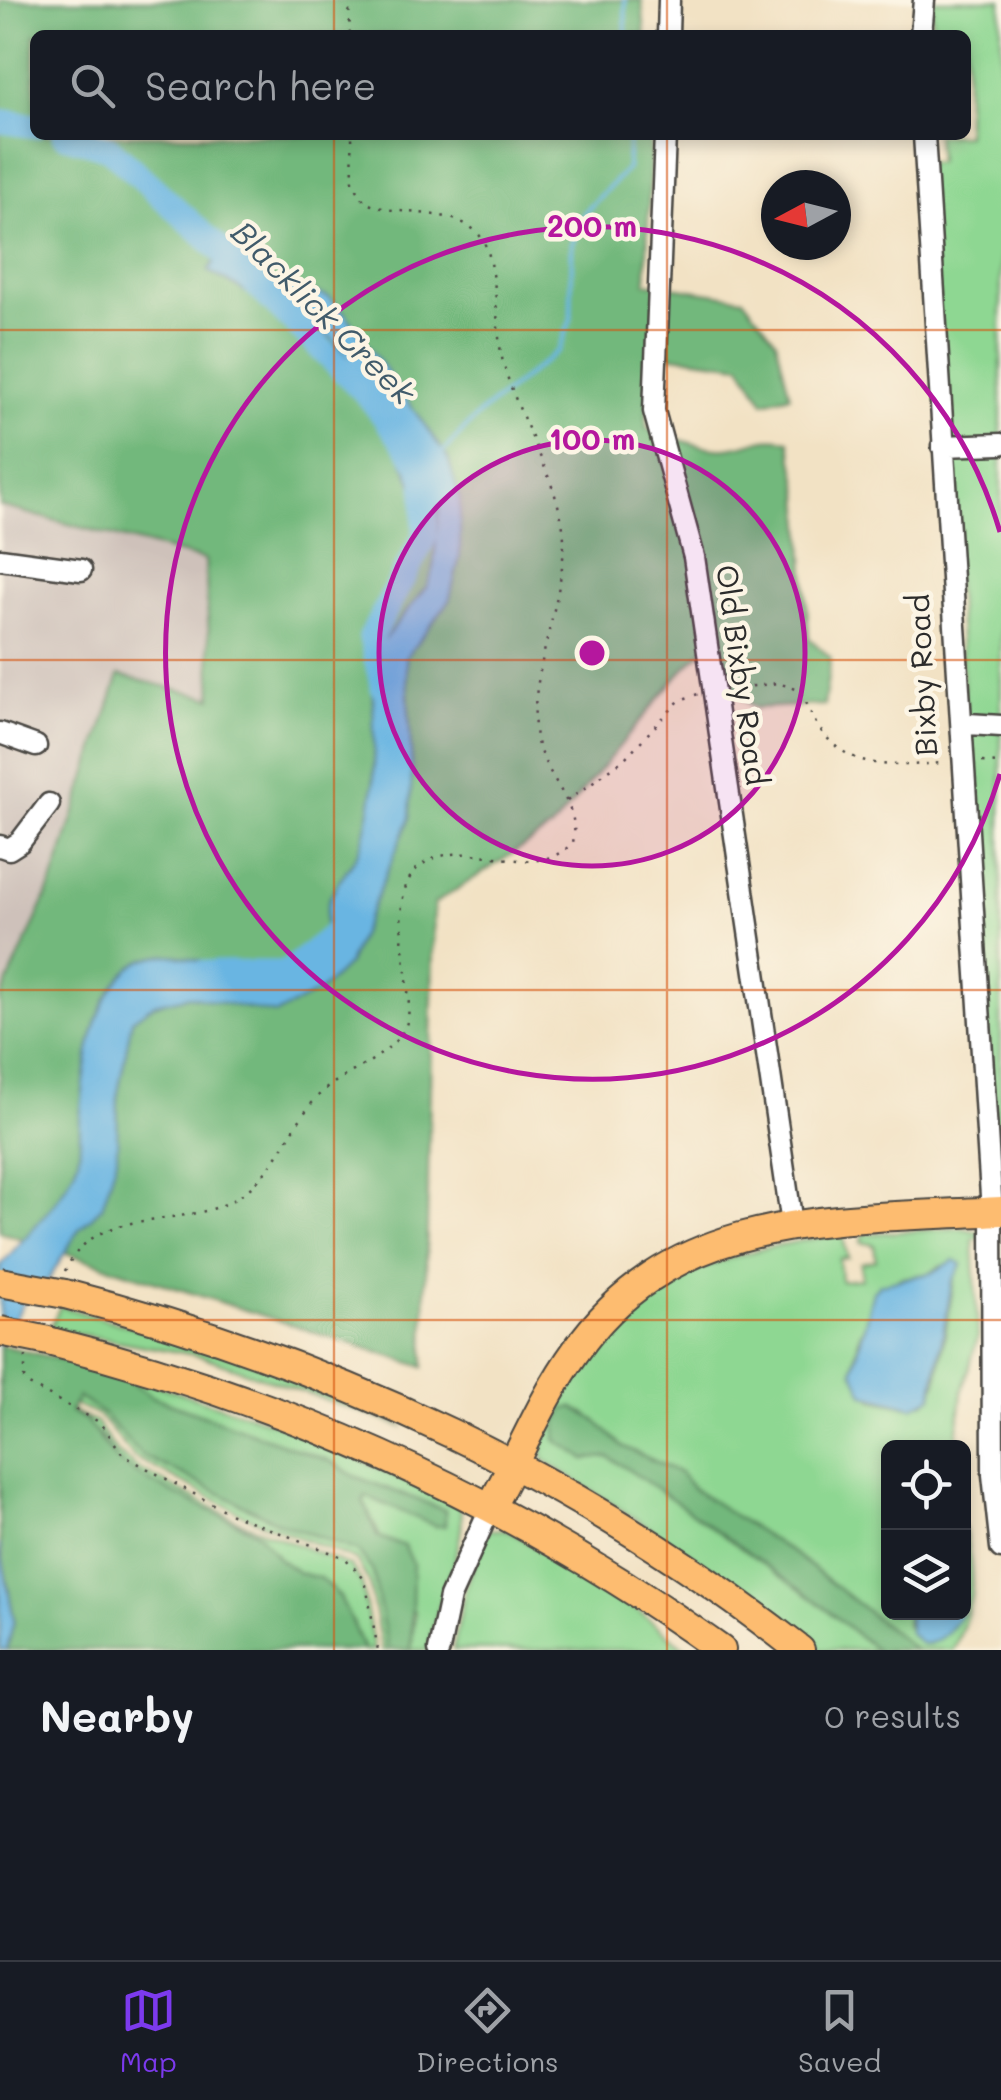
<!DOCTYPE html>
<style>
:root{--surface:#171b24;--page:#20242c;--text:#f1f3f6;--muted:#9ea1a6;--line:#363941;--accent:#7c3aed}
body{margin:0;font-family:Mali,sans-serif;background:var(--page);color:var(--text)}
.controls{position:absolute;right:30px;bottom:30px;display:grid;overflow:hidden;border-radius:15px;box-shadow:0 5px 15px #0003}
.controls button{width:90px;height:90px;display:grid;place-items:center;padding:0;border:0;border-bottom:2px solid var(--line);background:var(--surface);color:var(--text);font:50px sans-serif}
.compass{position:absolute;left:761px;top:170px;width:90px;height:90px;border-radius:50%;background:var(--surface);box-shadow:0 5px 15px #0003;rotate:263deg}
.list{margin:0;padding:0;list-style:none}
h2{display:flex;justify-content:space-between;align-items:center;height:130px;margin:0;padding:0 40px;font-size:42px}
h2 small{font-size:32px;font-weight:400;color:var(--muted)}
.icon{flex:none;width:55px;height:55px;fill:none;stroke:currentColor;stroke-width:2;stroke-linecap:round;stroke-linejoin:round}
.map{position:relative;flex:none;width:1001px;height:1650px;overflow:hidden}
.search{position:absolute;background:var(--surface);box-shadow:0 5px 15px #0003;left:30px;right:30px;top:30px;height:110px;display:flex;align-items:center;gap:25px;box-sizing:border-box;padding:0 35px;border-radius:15px;color:var(--muted);font-size:38px}
.sheet{height:310px;background:var(--surface)}
nav{display:flex;justify-content:space-around;align-items:center;box-sizing:border-box;height:140px;border-top:2px solid var(--line);background:var(--surface);font-size:28px;color:var(--muted)}
nav a{display:grid;justify-items:center;gap:5px}
nav .on{color:var(--accent)}
.map>svg:first-child{display:block}
</style>
<div class="map">
<svg width="1001" height="1650" viewBox="0 0 1001 1650">
<rect width="100%" height="100%" fill="#fcf5e5"/>
<filter id="ink" filterUnits="userSpaceOnUse"><feTurbulence type="fractalNoise" baseFrequency=".01" numOctaves="2"/><feDisplacementMap in="SourceGraphic" scale="20" xChannelSelector="R" yChannelSelector="G"/><feConvolveMatrix kernelMatrix="1 2 1 2 8 2 1 2 1" color-interpolation-filters="sRGB"/></filter>
<filter id="wash" filterUnits="userSpaceOnUse"><feTurbulence type="fractalNoise" baseFrequency=".0048" numOctaves="4" result="noise"/><feDisplacementMap in="SourceGraphic" scale="40" xChannelSelector="R" yChannelSelector="G"/><feGaussianBlur stdDeviation="2.25" result="paint"/><feColorMatrix in="noise" values="0 0 0 0 0 0 0 0 0 0 0 0 0 0 0 0 0 1.4 0 .05"/><feComposite in="paint" operator="in"/></filter>
<g filter="url(#wash)">
<rect width="100%" height="100%" fill="#f2e2c4"/>
<!-- industrial -->
<path fill="#cec1ba" d="M0,506l205,54 7,139 -93,-24 -67,209 -52,116z"/>
<!-- green -->
<path fill="#8ed792" stroke="#5c815e" stroke-width="2.5" fill-rule="evenodd" d="M932,0h69v1211l-75,-1048 12,-1 -2,-27h30v-100h-34z
M962,1228l17,4 4,6 -10,1 5,97 -16,57 -6,54 -68,1v164l20,1 -2,11 16,20h8l34,-32v-87c11,52 13,76 -11,125h-37l-119,-94 -104,-67 -13,-16 -58,-27 -37,-33v46l24,-2 59,39 148,105 60,49h-55l-111,-83 -166,-107c-7,-26 12,-47 25,-69 67,-114 149,-138 273,-157l6,24 -9,1 2,22 20,-2v-16l15,-3 -2,-15 -13,-3 3,-8zM941,1265l14,10 -18,107 -11,20 -21,4 -33,-7 -19,-28 7,-38 38,-54 33,-6z
M60,1306l215,63 129,58 -203,-71 -151,-27z
M115,1372l178,57 166,76c13,30 -27,106 -30,145h-18l4,-36 -52,-114 2,-4 80,30v-16l-91,-34 -24,-15 -177,-64z
M77,1397l26,17 37,40 139,69 79,28 15,21 15,78h-6l-13,-68 -13,-22 -104,-41 -118,-62 -34,-40 -26,-13z
M71,1410l25,13 22,30 21,16 102,53 110,44 11,18 12,66h-10l-11,-28 -33,-44 -21,-5 -20,-14 -21,-26 -106,-50 -35,-22 -14,-22z
M506,1529l135,84 47,37h-235l12,-61 23,-59z"/>
<!-- forest -->
<path fill="#72b87c" stroke="#4e7254" stroke-width="2.5" d="M0,0h642l3,35h-610v100h616l-5,148 97,15 33,42 14,55 -26,7 -23,-37 -91,-12 -4,75c25,8 61,25 88,19 25,-4 25,-12 55,-7l11,52 9,146 22,20 -7,47 -69,3 -28,-23 -7,-51 -40,39 -128,155 -118,76 -10,463 -424,-135v-232l52,-116 67,-209 93,23 -7,-138 -205,-54z
M0,1345l115,27 38,25 177,64 24,15 91,34v16h-10l-69,-30 -3,4 14,36 27,10 9,17 -2,87h-23l-15,-78 -15,-21 -78,-28 -140,-69 -37,-40 -25,-17 -8,15 15,7 32,42 35,22 106,50 21,26 20,14 21,5 20,19 24,53h-357l7,-30 -14,-77z
M573,1407l22,13 27,26 58,27 13,16 104,67 119,94h-40l-60,-49 -148,-105 -59,-39 -24,2 -29,-19 1,-19 7,-12z"/>
<!-- water -->
<path fill="#69b5e2" stroke="#4a7086" stroke-width="2.5" d="M227,242l33,33 69,22 17,17 102,144 12,41v57l-11,46 -43,55 6,111 -2,50 -62,146 -28,27 -44,23 -86,-18 -35,8 -23,16 -14,73 -1,66 -15,48 -23,22 -29,49 -24,21 -26,46v-79c27,-33 62,-63 77,-103 5,-15 2,-31 3,-45 5,-45 8,-94 34,-132 54,-80 131,26 195,-19 21,-16 13,-42 19,-64 5,-17 18,-30 27,-45 8,-13 11,-29 14,-44 12,-55 -2,-111 8,-166l50,-62 6,-15 6,-64 -12,-17 -10,4 -37,-86 -37,-57 -12,-13 -123,-67z
M955,1260l7,4 -10,19 -20,114 -19,10 -49,-13 -11,-23 20,-80 7,-7 51,-11z
M0,1544l14,76 -7,30h-7z
M908,1613v-1l53,1c-9,15 -20,31 -39,31l-13,-11z"/>
<g fill="none" stroke-linecap="round" stroke-linejoin="round">
<!-- stream -->
<path stroke="#69b5e2" stroke-width="4" d="M625,0l1,35
M442,453l36,-38 81,-65 12,-31 1,-75 12,-31 43,-44 2,-34"/>
<!-- river -->
<path stroke="#69b5e2" stroke-width="25" d="M0,121l35,5
M64,135l45,13 115,105 144,142 57,76v65l-54,101 12,50
M202,973h85l54,-45 4,-9"/>
</g>
</g>
<g filter="url(#ink)">
<g fill="none" stroke-linecap="round" stroke-linejoin="round">
<defs>
<path id="minor" d="M668,35l1,-35
M921,35l3,-35
M665,135l-11,276 40,146 98,667
M924,135l68,1077 1,263 8,73
M942,446l59,-2
M0,559l81,11
M968,724l33,2
M0,733l36,13
M0,846l9,3 11,-7 29,-38
M439,1650l11,-53 41,-91"/>
<path id="major" d="M65,1294c267,68 518,185 735,356
M44,1340c246,61 471,162 677,310
M491,1506c29,-51 51,-108 85,-155 100,-144 270,-131 425,-140"/>
</defs>
<!-- minor casing -->
<use href="#minor" stroke="#494642" stroke-width="25"/>
<!-- major casing -->
<use href="#major" stroke="#494642" stroke-width="32"/>
<!-- path -->
<path stroke="#494642" stroke-width="2.5" stroke-dasharray="2.5 8" stroke-linecap="butt" d="M349,0l1,35
M731,689l47,-6 21,7c8,11 11,24 18,35 31,47 77,41 127,38
M982,762l19,1
M567,801l57,-42 56,-59 18,-6
M65,1271c31,-66 105,-42 160,-67 48,-21 61,-73 93,-108 18,-19 44,-27 64,-43 11,-9 24,-20 26,-36 6,-39 -27,-126 15,-153 47,-31 111,22 150,-22 9,-37 -31,-69 -37,-105 -9,-54 27,-133 28,-195 0,-52 -47,-125 -61,-180 -9,-35 -3,-99 -23,-126 -25,-31 -82,-17 -115,-34l-12,-19 -1,-48
M26,1356l-2,23 5,6 72,38 22,32 27,15 79,43 116,45 20,22 13,70"/>
<!-- minor -->
<use href="#minor" stroke="#fff" stroke-width="20"/>
<!-- major -->
<use href="#major" stroke="#fdbc70" stroke-width="28"/>
<defs>
<path id="major-bridge" d="M0,1282l65,12
M0,1331l44,9"/>
</defs>
<!-- major-bridge casing -->
<use href="#major-bridge" stroke="#494642" stroke-width="32" stroke-linecap="butt"/>
<!-- major-bridge -->
<use href="#major-bridge" stroke="#fdbc70" stroke-width="28"/>
</g>
</g>
<!-- grid -->
<path fill="none" stroke="#d5540f" stroke-width="2.5" stroke-opacity="0.55" d="M334,0v35M667,0v35M334,135v1515M667,135v1515M0,330h1001M0,660h1001M0,990h1001M0,1320h1001"/>
<!-- distance rings -->
<circle cx="592" cy="653" r="213" fill="#b5179e" fill-opacity=".12"/>
<g fill="none" stroke="#b5179e" stroke-width="5">
<circle cx="592" cy="653" r="213"/>
<path d="M1000 774A426 426 0 1 1 1000 532"/>
</g>
<g text-anchor="middle" stroke-width="9" stroke-linejoin="round" paint-order="stroke">
<!-- street labels -->
<g font-size="30" fill="#2b2b2b" stroke="#fcf5e5">
<text transform="translate(741 675) rotate(82)" y="10">Old Bixby Road</text>
<text transform="translate(923 675) rotate(-93)" y="10">Bixby Road</text>
</g>
<!-- water labels -->
<g font-size="32" font-style="italic" fill="#415b6b" stroke="#fcf5e5">
<text transform="translate(323 313) rotate(45)" y="11">Blacklick Creek</text>
</g>
</g>
<circle cx="592" cy="653" r="15" fill="#b5179e" stroke="#fcf5e5" stroke-width="5"/>
<g font-size="30" text-anchor="middle" font-weight="bold" fill="#b5179e" stroke="#fcf5e5" stroke-width="9" stroke-linejoin="round" paint-order="stroke">
<text x="592" y="237">200 m</text>
<text x="592" y="450">100 m</text>
</g>
</svg>
<div class="controls">
<button><svg class="icon" aria-label="locate" viewBox="0 0 24 24"><circle cx="12" cy="12" r="6"/><path d="M12 2v4M12 18v4M2 12h4M18 12h4"/></svg></button>
<button><svg class="icon" aria-label="layers" viewBox="0 0 24 24"><path d="M12 4l9 5-9 5-9-5zM3 14l9 5 9-5"/></svg></button>
</div>
<svg class="compass" viewBox="-18 -18 36 36"><path d="M0-13l5 13h-10z" fill="#e53935"/><path d="M0 13l5-13h-10z" fill="#9ea1a6"/></svg>
<div class="search"><svg class="icon" aria-label="search" viewBox="0 0 24 24"><circle cx="10" cy="10" r="6"/><path d="M15 15l6 6"/></svg>Search here</div>
</div>
<section class="sheet">
<h2>Nearby<small>0 results</small></h2>
<ul class="list">
</ul>
</section>
<nav>
<a class="on"><svg class="icon" aria-label="map" viewBox="0 0 24 24"><path d="M3 6l6-2 6 2 6-2v14l-6 2-6-2-6 2zM9 4v14M15 6v14"/></svg>Map</a>
<a><svg class="icon" aria-label="directions" viewBox="0 0 24 24"><path d="M12 3l9 9-9 9-9-9zM9 14v-3h6M13 9l2 2-2 2"/></svg>Directions</a>
<a><svg class="icon" aria-label="saved" viewBox="0 0 24 24"><path d="M7 4h10v16l-5-4-5 4z"/></svg>Saved</a>
</nav>
